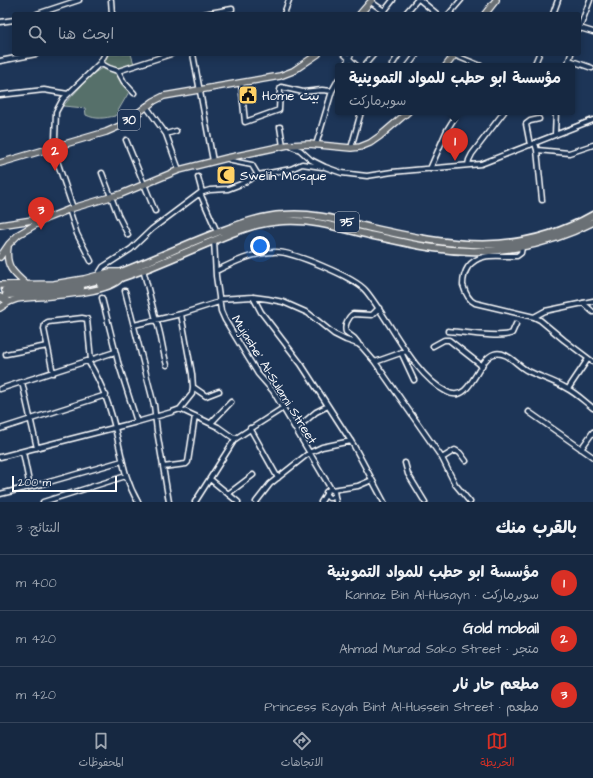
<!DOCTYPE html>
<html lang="ar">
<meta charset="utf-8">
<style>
:root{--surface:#162841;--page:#23344c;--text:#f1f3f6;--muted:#9ea6b1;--line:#35445a;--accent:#d93025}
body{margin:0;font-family:"Architects Daughter","Playpen Sans Arabic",sans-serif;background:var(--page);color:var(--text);direction:rtl}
.scale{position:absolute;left:12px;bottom:10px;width:105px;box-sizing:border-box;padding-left:4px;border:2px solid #fff;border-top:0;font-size:11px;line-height:14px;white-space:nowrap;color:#fff;-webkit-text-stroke:3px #1d3557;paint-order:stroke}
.you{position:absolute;left:260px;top:246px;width:14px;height:14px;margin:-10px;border:3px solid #fff;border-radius:50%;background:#1a73e8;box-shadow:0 0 0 6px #1a73e833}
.badge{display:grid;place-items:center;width:26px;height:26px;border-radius:50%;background:var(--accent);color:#fff;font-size:13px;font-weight:700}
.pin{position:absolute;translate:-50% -33px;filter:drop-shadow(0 1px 2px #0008)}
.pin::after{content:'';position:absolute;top:21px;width:14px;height:12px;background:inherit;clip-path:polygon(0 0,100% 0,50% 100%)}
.popup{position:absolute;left:335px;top:63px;width:240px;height:52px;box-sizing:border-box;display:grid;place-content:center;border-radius:4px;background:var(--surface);filter:drop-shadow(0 1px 3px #0005);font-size:13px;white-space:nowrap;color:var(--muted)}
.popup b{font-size:15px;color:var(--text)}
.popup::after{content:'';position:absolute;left:50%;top:100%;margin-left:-8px;border:8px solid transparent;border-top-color:var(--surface)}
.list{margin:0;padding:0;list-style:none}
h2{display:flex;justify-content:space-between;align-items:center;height:52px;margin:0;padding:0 16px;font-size:17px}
h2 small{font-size:13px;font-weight:400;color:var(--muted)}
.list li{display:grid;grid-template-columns:26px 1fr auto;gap:12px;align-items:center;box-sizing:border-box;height:56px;padding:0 16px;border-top:1px solid var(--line)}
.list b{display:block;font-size:15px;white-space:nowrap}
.list p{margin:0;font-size:13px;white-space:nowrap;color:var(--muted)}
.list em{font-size:13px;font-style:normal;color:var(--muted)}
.icon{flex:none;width:22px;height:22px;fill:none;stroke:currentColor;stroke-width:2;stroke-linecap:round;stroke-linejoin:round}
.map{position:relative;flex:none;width:593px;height:502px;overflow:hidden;direction:ltr}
.search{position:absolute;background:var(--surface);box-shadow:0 2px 10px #0003;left:12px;right:12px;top:12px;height:44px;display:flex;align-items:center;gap:10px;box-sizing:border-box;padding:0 14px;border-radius:4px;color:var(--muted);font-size:15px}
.sheet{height:220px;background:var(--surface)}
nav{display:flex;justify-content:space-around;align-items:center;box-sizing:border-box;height:56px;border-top:1px solid var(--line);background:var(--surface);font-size:11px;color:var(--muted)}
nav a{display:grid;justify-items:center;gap:2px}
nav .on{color:var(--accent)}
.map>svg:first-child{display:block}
</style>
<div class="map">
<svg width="593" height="502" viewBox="0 0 593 502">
<rect width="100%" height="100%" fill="#1d3557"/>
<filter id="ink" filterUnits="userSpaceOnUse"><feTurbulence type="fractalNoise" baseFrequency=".025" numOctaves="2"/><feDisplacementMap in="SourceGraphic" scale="8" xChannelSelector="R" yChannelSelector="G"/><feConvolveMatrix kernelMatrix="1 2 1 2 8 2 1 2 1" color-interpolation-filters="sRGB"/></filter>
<g filter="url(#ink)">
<!-- green -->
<path fill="#566f6b" stroke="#aab7b5" d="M108,54h23l3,10 -17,5 -11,-4 -1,-3z
M102,68l16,7 5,10 6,7 -14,24c-10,2 -19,4 -29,-1l-1,-7 -22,-2 28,-31z"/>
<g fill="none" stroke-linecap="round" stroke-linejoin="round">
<defs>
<path id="minor" d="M111,0l1,14
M420,0l17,14
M371,2l13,9
M37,14l42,-14
M204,14l28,-5
M284,14l5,-14
M382,14l11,-14
M405,14l12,-14
M449,14l12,-14
M553,14l5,-14
M0,22l14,-2
M580,28l13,4
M579,30l11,-30
M193,54l20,107
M344,54l13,12
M454,55l27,11
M569,60l23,8
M0,61l36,-7
M100,63l9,5 9,3 53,-17
M392,65l7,-11
M345,66l6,-12
M364,66l10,-12
M408,66l9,-12
M534,66l5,-12
M567,66l4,-12
M118,71l6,11 10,11
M241,83l4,39 34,-12 1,-20 1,-3 22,5 19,-2 10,1
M0,95l44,-5 24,4
M146,106l20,28 13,36
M280,127l3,19
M166,134l10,-3
M555,134l1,-22
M126,140l29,71
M535,143l2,7 5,50
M316,145l16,-54 6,-11
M530,145l-4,-21 4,-3 9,-2
M290,146l10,4 11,10 14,7 17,6 25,3 25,-4 89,-8 112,-44
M351,148l10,-36
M537,150l32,3 24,-8
M227,158l5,3 20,4 6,10
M468,165l1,-5 3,-6 32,-42
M430,169l17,-39 11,-18
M102,173l16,42 10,20
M198,177l4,15
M200,193l17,39
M73,208l-16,-47 -2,-21 1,-28 7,-13 37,-36 5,-9
M69,209l8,25 14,27
M214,240l2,36 5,35 4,9 33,54 15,17 58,98
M522,247l-1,6 -4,3c-18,1 -37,-5 -49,11 -4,6 -5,12 -5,18 2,7 5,15 12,18l59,14 6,3 24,20 29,22
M143,269l13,51c6,15 6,30 11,45
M216,271c18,-9 37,-18 57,-19 17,-2 83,26 93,39 24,29 47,84 81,101 24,13 30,-33 47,-38 13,-4 23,12 34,17 12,6 26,10 38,17 10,5 18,13 27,20
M98,275l5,-8 28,-18 21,-20 48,-36 10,-3 18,-1 13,-5 17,-9 33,-6 11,-5 20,3
M125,291l29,114 3,26 12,71
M253,297l8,15 40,52 53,82 30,56
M102,298l16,64 19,60
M219,299l34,-2 15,2 15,3 25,11 26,21 12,6 12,4 4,3 13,15 67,96 13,26 15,18
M583,303l10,9
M534,317l11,-6 48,-10
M134,325l47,-11 38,-12
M448,331c13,1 55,8 64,2l4,-9
M358,343l-4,-5 -8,-6c-2,-6 2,-15 7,-18l19,1 7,-7
M433,346l11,-6h5l33,26
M401,352l13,28
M6,354l41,-8
M88,361c16,25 24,51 30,80 5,22 8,41 20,61
M375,362l31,-11
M53,373l-9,-44 1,-5 3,-2 34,-4 5,1 4,41
M22,382l15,66
M193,387l13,9 13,-5
M0,389l115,-37
M568,389l20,-30
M180,409l38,18 17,12
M529,412l64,45
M211,423l20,-21
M250,428l28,50
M0,429l106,-34
M296,429l20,-17 12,-6
M581,449l12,-17
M23,452l7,35
M0,457l137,-35 35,-10 8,-3 12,-15 1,-7 -1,-13 -11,-60
M442,458l13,-8 5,3 6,8
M405,463l3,11 17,28
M163,467l23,-3 2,-2 7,-46
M210,479l28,23
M332,490l26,-4 14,-6
M0,494l42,-10 80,-23
M228,494l25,-19
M334,496l-3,2h-2l-3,-3v-3l4,-3 4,2 2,11
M43,502l83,-26
M195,502l40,-63 48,-31
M256,502l14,-18 39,-31 13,-6 29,-6
M321,502l5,-8"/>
<path id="major" d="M360,14l12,-14
M485,14l11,-14
M446,66l9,-12
M0,163l106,-31 16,-7 32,-24 10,-5 116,-20 13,-5 25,-17
M0,225l39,-6
M8,247c-3,19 5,26 19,38
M0,257l9,-13 10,-10 26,-15 28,-11 48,-14 58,-24 48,-12 61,-13 21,-1 42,4 9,-1 10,-4 10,-7 28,-24
M0,285l54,-1 30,-5 26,-7h10
M0,297l9,5
M0,308l9,-6 8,-3c22,-3 89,-4 103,-20"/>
<path id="highway" d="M100,284c39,-10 76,-28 113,-43 23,-10 45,-19 70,-20 30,-2 57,7 86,14 22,4 43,10 65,13 55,9 110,-1 159,-26
M5,290c34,0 69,-1 100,-12 41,-14 79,-34 119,-48 19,-7 39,-14 59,-15 30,-3 59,6 88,13 80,18 146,30 222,-13
M6,295l40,-2 35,-5"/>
</defs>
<!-- minor casing -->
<use href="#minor" stroke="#fff" stroke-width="7"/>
<!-- major casing -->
<use href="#major" stroke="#fff" stroke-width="8"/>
<!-- highway casing -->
<use href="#highway" stroke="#fff" stroke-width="9"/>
<!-- minor -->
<use href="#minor" stroke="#1d3557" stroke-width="4"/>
<!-- major -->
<use href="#major" stroke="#6a7074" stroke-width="5.5"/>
<!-- highway -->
<use href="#highway" stroke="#6a7074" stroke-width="6"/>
</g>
</g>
<!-- icons -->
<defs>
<symbol id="civic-square" viewBox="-11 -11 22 22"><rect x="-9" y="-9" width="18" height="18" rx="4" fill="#ffd166" stroke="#1d3557"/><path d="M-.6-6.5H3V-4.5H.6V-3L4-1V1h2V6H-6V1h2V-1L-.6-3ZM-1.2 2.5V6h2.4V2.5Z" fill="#111"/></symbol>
<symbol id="mosque-square" viewBox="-11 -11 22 22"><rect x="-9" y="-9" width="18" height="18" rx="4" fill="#ffd166" stroke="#1d3557"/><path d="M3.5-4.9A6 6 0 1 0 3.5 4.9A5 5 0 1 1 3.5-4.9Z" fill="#111"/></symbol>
</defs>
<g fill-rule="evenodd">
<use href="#civic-square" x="237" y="84" width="22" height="22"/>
<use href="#mosque-square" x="215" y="164" width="22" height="22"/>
</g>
<g text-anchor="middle" stroke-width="3" stroke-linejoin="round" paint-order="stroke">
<!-- shield labels -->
<g fill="#1d3557" stroke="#bbc2cd" stroke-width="1">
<rect x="118" y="110" width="22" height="20" rx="3"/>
<rect x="335" y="212" width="24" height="20" rx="3"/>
</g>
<g font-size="12" font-weight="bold" fill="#fff">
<text x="129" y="124">30</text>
<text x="347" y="226">35</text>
</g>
<!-- poi labels -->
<g font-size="13" fill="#fff" stroke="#1d3557" text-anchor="start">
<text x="262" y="100">Home بيت</text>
<text x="240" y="180">Swelih Mosque</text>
</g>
<!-- street labels -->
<g font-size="13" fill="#fff" stroke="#1d3557">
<text transform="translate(275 379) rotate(58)" y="5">Mujashe‘ Al-Sulami Street</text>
</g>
</g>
</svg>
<div class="scale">200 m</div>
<div class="you"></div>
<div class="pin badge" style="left:455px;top:161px">1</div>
<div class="popup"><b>مؤسسة ابو حطب للمواد التموينية</b>سوبرماركت</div>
<div class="pin badge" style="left:55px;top:171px">2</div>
<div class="pin badge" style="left:41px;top:230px">3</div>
<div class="search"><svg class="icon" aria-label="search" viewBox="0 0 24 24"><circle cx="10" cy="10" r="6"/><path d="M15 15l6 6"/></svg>ابحث هنا</div>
</div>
<section class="sheet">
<h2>بالقرب منك<small>النتائج: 3</small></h2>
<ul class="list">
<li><span class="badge">1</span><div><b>مؤسسة ابو حطب للمواد التموينية</b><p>سوبرماركت · Kannaz Bin Al-Husayn</p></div><em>400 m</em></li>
<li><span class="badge">2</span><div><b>Gold mobail</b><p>متجر · Ahmad Murad Sako Street</p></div><em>420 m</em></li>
<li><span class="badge">3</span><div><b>مطعم حار نار</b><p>مطعم · Princess Rayah Bint Al-Hussein Street</p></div><em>420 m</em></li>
</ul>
</section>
<nav>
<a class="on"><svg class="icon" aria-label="map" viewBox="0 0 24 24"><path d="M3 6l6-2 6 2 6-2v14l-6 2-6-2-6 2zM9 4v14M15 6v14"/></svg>الخريطة</a>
<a><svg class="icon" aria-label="directions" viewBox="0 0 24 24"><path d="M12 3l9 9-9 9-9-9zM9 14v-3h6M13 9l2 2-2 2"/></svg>الاتجاهات</a>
<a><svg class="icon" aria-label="saved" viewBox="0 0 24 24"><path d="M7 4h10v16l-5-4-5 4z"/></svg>المحفوظات</a>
</nav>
